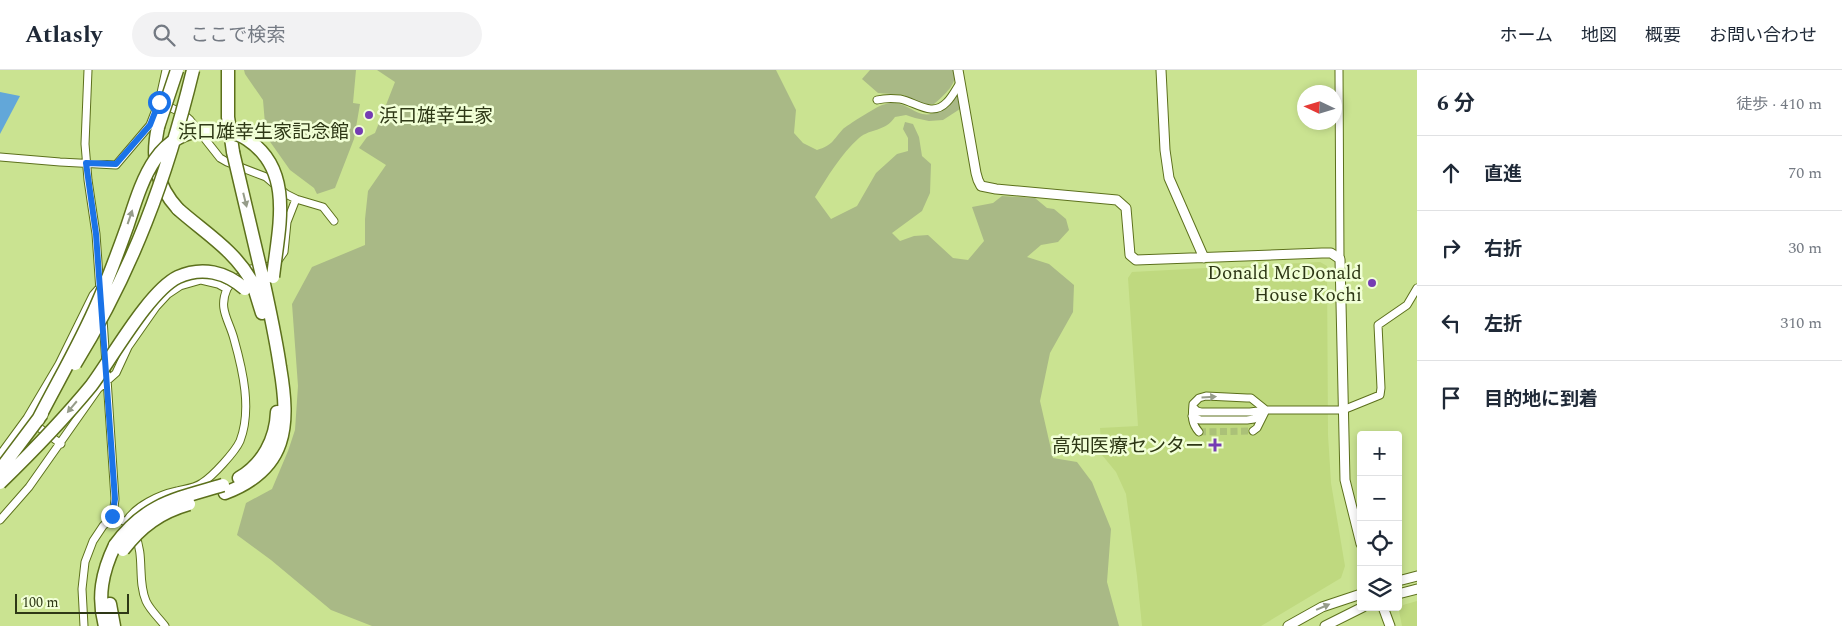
<!DOCTYPE html>
<html lang="ja">
<meta charset="utf-8">
<style>
:root{--surface:#fff;--page:#f2f2f3;--text:#1f2937;--muted:#747a83;--line:#e0e1e3}
body{margin:0;font-family:Spectral,"Noto Sans JP",serif;background:var(--page);color:var(--text)}
.controls{position:absolute;right:15px;bottom:15px;display:grid;overflow:hidden;border-radius:5px;box-shadow:0 2px 8px #0003}
.controls button{width:45px;height:45px;display:grid;place-items:center;padding:0;border:0;border-bottom:1px solid var(--line);background:var(--surface);color:var(--text);font:25px sans-serif}
.compass{position:absolute;left:1297px;top:15px;width:45px;height:45px;border-radius:50%;background:var(--surface);box-shadow:0 2px 8px #0003;rotate:274deg}
.scale{position:absolute;left:15px;bottom:12px;width:114px;box-sizing:border-box;padding-left:5px;border:2px solid #2e3816;border-top:0;font-size:14px;line-height:18px;white-space:nowrap;color:#2e3816;-webkit-text-stroke:4px #f1ffd6;paint-order:stroke}
.stop{position:absolute;width:15px;height:15px;margin:-11px;border:4px solid #1a73e8;border-radius:50%;background:#fff}
.stop.end{background:#1a73e8;border-color:#fff;box-shadow:0 1px 5px #0008}
.list{margin:0;padding:0;list-style:none}
h2{display:flex;justify-content:space-between;align-items:center;height:65px;margin:0;padding:0 20px;font-size:21px}
h2 small{font-size:16px;font-weight:400;color:var(--muted)}
.list li{display:grid;grid-template-columns:32px 1fr auto;gap:15px;align-items:center;box-sizing:border-box;height:75px;padding:0 20px;border-top:1px solid var(--line)}
.list b{display:block;font-size:19px;white-space:nowrap}
.list em{font-size:16px;font-style:normal;color:var(--muted)}
.icon{flex:none;width:28px;height:28px;fill:none;stroke:currentColor;stroke-width:2;stroke-linecap:round;stroke-linejoin:round}
.map{position:relative;flex:none;width:1417px;height:556px;overflow:hidden}
header{display:flex;align-items:center;gap:30px;box-sizing:border-box;height:70px;padding:0 25px;background:var(--surface);border-bottom:1px solid var(--line)}
header strong{font-size:24px}
nav{display:flex;gap:28px;margin-inline-start:auto;font-size:18px}
.search{width:350px;height:45px;background:var(--page);display:flex;align-items:center;gap:12px;box-sizing:border-box;padding:0 18px;border-radius:28px;color:var(--muted);font-size:19px}
main{display:flex}
aside{flex:1;background:var(--surface)}
.map>svg:first-child{display:block}
</style>
<header>
<strong>Atlasly</strong>
<div class="search"><svg class="icon" aria-label="search" viewBox="0 0 24 24"><circle cx="10" cy="10" r="6"/><path d="M15 15l6 6"/></svg>ここで検索</div>
<nav><a>ホーム</a><a>地図</a><a>概要</a><a>お問い合わせ</a></nav>
</header>
<main>
<div class="map">
<svg width="1417" height="556" viewBox="0 0 1417 556">
<rect width="100%" height="100%" fill="#cae391"/>
<!-- built -->
<path fill="#bfd97f" d="M1320,192l7,4 1,169 3,48 14,83 -4,12 -80,48h-119l-5,-50 -11,-82 -10,-22 -14,-17 -2,-27 38,-2 -10,-148 4,-6z
M1417,531v25h-15l-3,-15 4,-6z"/>
<!-- green -->
<path fill="#a9b986" d="M244,0h112l-3,33 7,1 -6,35 -19,49 -18,6 -3,-6 -24,-18 -24,-34 -3,-36 -18,-26z
M377,0h399l20,40 -2,23 9,10 14,7c16,-5 15,-9 26,-21 3,-3 35,-23 39,-24 33,-12 35,34 75,-10l3,14 -17,11 -14,1 -14,-3 -9,-3 -11,2c-10,15 -24,11 -36,21 -18,16 -31,38 -44,59l16,22 26,-13 19,-33 21,-19 11,-3v-13l-5,-9 2,-7 8,2 6,13 3,19 9,8 -1,29 -8,18 -30,22 8,8 14,-5 14,-1 25,23 15,2 16,-19 -12,-34 21,-4 9,-7 33,2 12,10 7,1 12,10 3,11 -11,12 -17,3 -14,12 22,7 25,21 -1,27 -23,41 -10,48 13,57 24,4 15,20 19,47 -4,53 12,44h-747l-41,-16 -60,-50 -34,-25 9,-32 26,-14 16,-38 7,-21 3,-44 -6,-82 20,-37 53,-22v-26l3,-28 18,-26 -27,-17 8,-11 8,-4 20,-51z
M870,0h85c3,14 -12,26 -21,34h-14l-16,-9 -26,-2 -16,-14z"/>
<!-- water -->
<path fill="#62a7d9" d="M0,22l20,4 -20,38z"/>
<g fill="none" stroke-linecap="round" stroke-linejoin="round">
<!-- street-tunnel -->
<path stroke="#abc178" stroke-width="7" stroke-dasharray="7 3.5" stroke-linecap="butt" d="M1199,362l54,-1"/>
<defs>
<path id="street" d="M88,0l-3,74 3,36 8,54 4,57
M1339,0l1,189
M877,30c8,-2 15,-2 23,-1 16,3 32,19 47,3 5,-5 9,-13 13,-19
M163,34l19,9 8,7 30,38 7,4 39,15 20,17 10,5
M0,87l60,5 56,3 34,-40 9,-23 7,-32
M1193,337l4,4 4,1h49l16,-2h77l37,-15 1,-7 -3,-63 29,-20 10,-17
M1192,346l8,4h47l7,-1 12,-9
M33,353l28,21
M1253,361l4,-3 8,-16
M1199,362c-8,-9 -7,-16 -6,-28l6,-6 7,-2 41,2h4l15,12
M0,385l27,-37 32,-54 34,-69 7,-8
M113,446l13,6 3,4
M0,450l29,-33 69,-98 18,-16 12,-26 28,-40 12,-13 12,-8 21,-6 17,4 9,5 5,-7 19,-13 19,-3 7,-4 7,-10 3,-30 9,-23 27,8 11,14
M126,452c9,-16 33,-27 51,-31 8,-2 18,-3 25,-8 11,-7 33,-31 38,-42 12,-31 3,-70 -6,-102 -5,-19 -16,-30 -7,-50
M135,465c10,21 2,45 11,66 4,9 13,17 19,25
M84,556l-2,-37 3,-27 8,-21 10,-15 10,-10 2,-17 -12,-180"/>
<path id="secondary" d="M958,0l18,103 2,7 3,6 15,3 121,11 9,8 4,47 6,5 186,-7h9l9,6 5,221 16,64
M1161,0l4,80 4,28 35,80
M1398,511l19,-5
M1398,524l19,-5
M1383,537l7,19
M1288,556l34,-19 39,-13
M1325,556l38,-19"/>
<path id="highway" d="M228,0v47l5,35
M158,57c-7,32 -2,58 20,82
M253,214l9,29
M239,408c24,-14 37,-39 38,-66
M225,423c63,-24 65,-67 55,-126 -4,-28 -10,-55 -16,-83
M110,534l4,22
M105,556c-8,-29 -3,-54 10,-81"/>
</defs>
<!-- street casing -->
<use href="#street" stroke="#5c701c" stroke-width="9"/>
<!-- secondary casing -->
<use href="#secondary" stroke="#5c701c" stroke-width="11"/>
<!-- highway casing -->
<use href="#highway" stroke="#5c701c" stroke-width="15"/>
<!-- street -->
<use href="#street" stroke="#fff" stroke-width="7"/>
<!-- secondary -->
<use href="#secondary" stroke="#fff" stroke-width="9"/>
<!-- highway -->
<use href="#highway" stroke="#fff" stroke-width="12"/>
<defs>
<path id="highway-bridge" d="M158,57l19,-57
M233,82l31,132
M178,139c27,24 58,42 75,75
M75,294c58,-94 92,-187 118,-294
M38,350c20,-39 43,-78 60,-118 11,-25 20,-50 29,-75 14,-42 27,-95 81,-97 14,0 29,2 40,10 47,31 30,90 25,137
M0,400l42,-56
M0,413c32,-31 63,-63 91,-97 21,-28 58,-95 87,-109 24,-11 48,-5 67,12
M115,475c31,-42 61,-46 108,-60
M123,480c18,-24 38,-38 66,-46"/>
</defs>
<!-- highway-bridge casing -->
<use href="#highway-bridge" stroke="#5c701c" stroke-width="15" stroke-linecap="butt"/>
<!-- highway-bridge -->
<use href="#highway-bridge" stroke="#fff" stroke-width="12"/>
</g>
<!-- one-way arrows -->
<defs><path id="oneway-solid" d="M-6-.8H1V-3.2L6.5 0L1 3.2V.8H-6Z" transform="scale(1.25)"/></defs>
<g fill="#969c8a">
<use href="#oneway-solid" transform="translate(245 130) rotate(76)"/>
<use href="#oneway-solid" transform="translate(130 147) rotate(-71)"/>
<use href="#oneway-solid" transform="translate(1209 327) rotate(-3)"/>
<use href="#oneway-solid" transform="translate(72 337) rotate(130)"/>
<use href="#oneway-solid" transform="translate(1323 537) rotate(-23)"/>
</g>
<g fill="none" stroke-linecap="round" stroke-linejoin="round">
<!-- route -->
<path stroke="#1a73e8" stroke-width="6" d="M112,446l3,-17 -19,-265 -10,-71 30,1 34,-39 9,-23"/>
</g>
<!-- markers -->
<g fill="#753cb3" stroke="#f1ffd6" stroke-width="2">
<circle cx="369" cy="45" r="5"/>
<circle cx="359" cy="61" r="5"/>
<circle cx="1372" cy="213" r="5"/>
<path d="M1212.5 367.5h5v5h5v5h-5v5h-5v-5h-5v-5h5z"/>
</g>
<g text-anchor="middle" stroke-width="5" stroke-linejoin="round" paint-order="stroke">
<!-- poi labels -->
<g font-size="19" fill="#2e3816" stroke="#f1ffd6" text-anchor="end">
<text x="379" y="52" text-anchor="start">浜口雄幸生家</text>
<text x="349" y="68">浜口雄幸生家記念館</text>
<text x="1362" y="209">Donald McDonald<tspan x="1362" dy="22">House Kochi</tspan></text>
<text x="1204" y="382">高知医療センター</text>
</g>
</g>
</svg>
<div class="controls">
<button>+</button>
<button>−</button>
<button><svg class="icon" aria-label="locate" viewBox="0 0 24 24"><circle cx="12" cy="12" r="6"/><path d="M12 2v4M12 18v4M2 12h4M18 12h4"/></svg></button>
<button><svg class="icon" aria-label="layers" viewBox="0 0 24 24"><path d="M12 4l9 5-9 5-9-5zM3 14l9 5 9-5"/></svg></button>
</div>
<svg class="compass" viewBox="-18 -18 36 36"><path d="M0-13l5 13h-10z" fill="#e53935"/><path d="M0 13l5-13h-10z" fill="#747a83"/></svg>
<div class="scale">100 m</div>
<div class="stop" style="left:159px;top:32px"></div>
<div class="stop end" style="left:112px;top:446px"></div>
</div>
<aside>
<h2>6 分<small>徒歩 · 410 m</small></h2>
<ul class="list">
<li><svg class="icon" aria-label="ahead" viewBox="0 0 24 24"><path d="M12 20V5M6 11l6-6 6 6"/></svg><div><b>直進</b></div><em>70 m</em></li>
<li><svg class="icon" aria-label="right" viewBox="0 0 24 24"><path d="M7 20v-9h11M14 6l5 5-5 5"/></svg><div><b>右折</b></div><em>30 m</em></li>
<li><svg class="icon" aria-label="left" viewBox="0 0 24 24"><path d="M17 20v-9H6M10 6l-5 5 5 5"/></svg><div><b>左折</b></div><em>310 m</em></li>
<li><svg class="icon" aria-label="arrive" viewBox="0 0 24 24"><path d="M6 21V4h12l-3 4 3 4H6"/></svg><div><b>目的地に到着</b></div></li>
</ul>
</aside>
</main>
